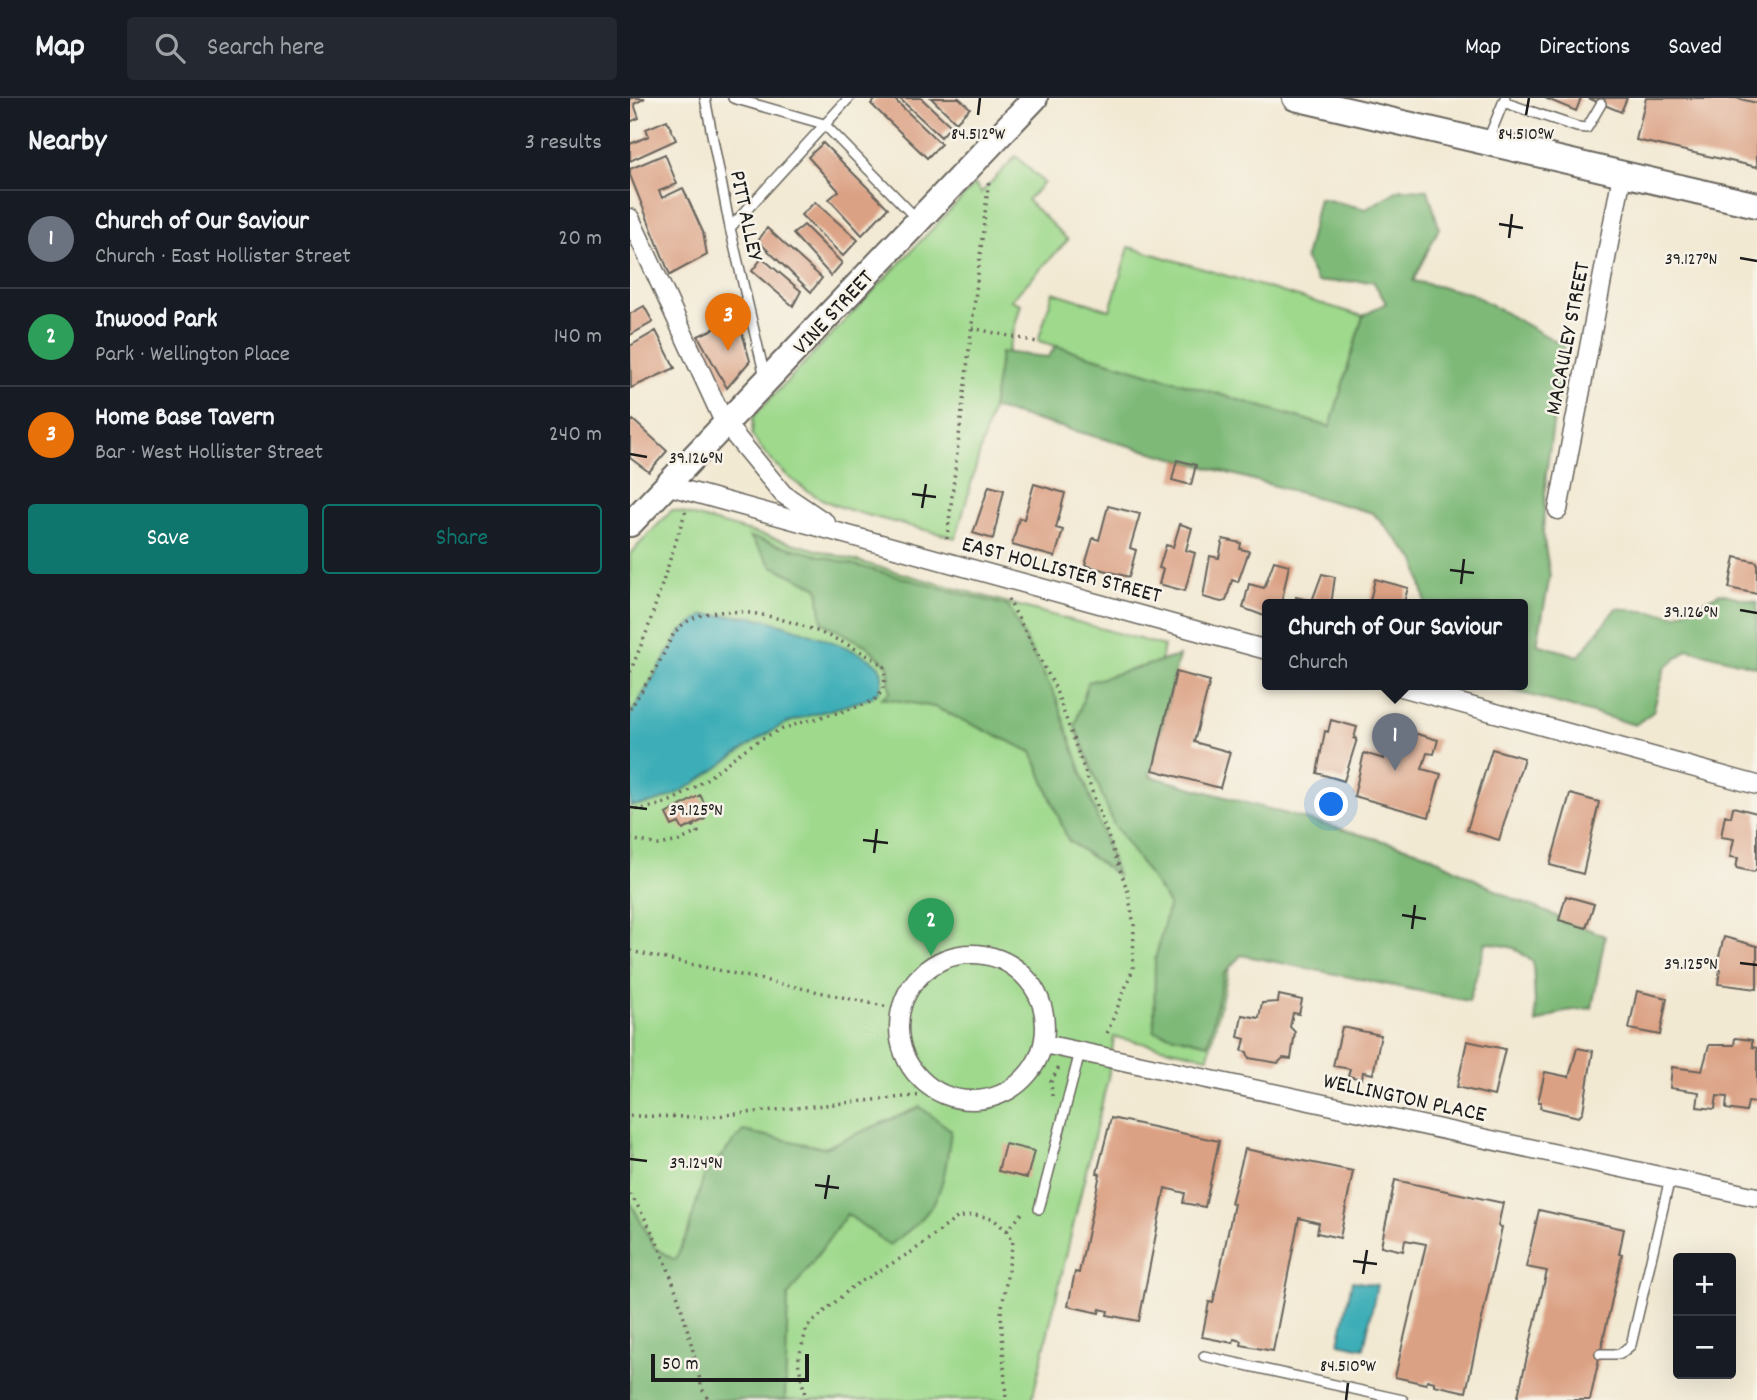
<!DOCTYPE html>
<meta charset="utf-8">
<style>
:root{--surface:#171b24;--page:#242831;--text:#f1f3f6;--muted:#9ea1a6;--line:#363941;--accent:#0f766e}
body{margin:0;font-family:Dekko,sans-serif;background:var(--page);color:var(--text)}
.controls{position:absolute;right:21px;bottom:21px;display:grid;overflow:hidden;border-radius:7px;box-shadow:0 7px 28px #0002}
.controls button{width:63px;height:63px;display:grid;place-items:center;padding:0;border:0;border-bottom:2px solid var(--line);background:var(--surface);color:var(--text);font:35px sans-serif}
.scale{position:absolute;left:21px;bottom:18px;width:158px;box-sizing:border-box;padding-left:7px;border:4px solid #1c1c1c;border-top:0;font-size:19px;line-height:24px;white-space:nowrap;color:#1c1c1c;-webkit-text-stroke:5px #f7f3e8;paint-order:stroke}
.you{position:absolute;left:702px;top:707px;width:24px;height:24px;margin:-18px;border:5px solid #fff;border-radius:50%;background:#1a73e8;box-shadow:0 0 0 10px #1a73e833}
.badge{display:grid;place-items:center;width:46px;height:46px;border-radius:50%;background:var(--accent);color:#fff;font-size:23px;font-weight:700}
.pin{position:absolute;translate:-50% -58px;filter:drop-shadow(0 2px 4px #0008)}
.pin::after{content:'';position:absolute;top:37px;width:24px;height:21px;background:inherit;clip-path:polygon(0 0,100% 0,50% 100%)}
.popup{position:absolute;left:632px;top:501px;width:266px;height:91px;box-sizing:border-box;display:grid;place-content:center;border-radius:7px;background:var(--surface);filter:drop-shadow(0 2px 5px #0005);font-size:23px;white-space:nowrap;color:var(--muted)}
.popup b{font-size:26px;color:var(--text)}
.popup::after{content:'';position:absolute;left:50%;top:100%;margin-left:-14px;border:14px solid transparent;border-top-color:var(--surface)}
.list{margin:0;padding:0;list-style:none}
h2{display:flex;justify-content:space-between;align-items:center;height:91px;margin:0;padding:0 28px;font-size:30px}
h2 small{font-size:23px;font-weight:400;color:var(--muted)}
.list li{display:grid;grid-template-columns:46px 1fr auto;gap:21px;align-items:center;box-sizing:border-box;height:98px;padding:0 28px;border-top:2px solid var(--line)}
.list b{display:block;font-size:26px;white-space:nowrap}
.list p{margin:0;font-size:23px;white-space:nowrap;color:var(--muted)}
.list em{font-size:23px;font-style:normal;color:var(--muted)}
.actions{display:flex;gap:14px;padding:21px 28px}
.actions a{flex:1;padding:16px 0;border:2px solid var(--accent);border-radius:7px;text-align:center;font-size:24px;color:var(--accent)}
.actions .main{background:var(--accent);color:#fff}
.icon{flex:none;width:38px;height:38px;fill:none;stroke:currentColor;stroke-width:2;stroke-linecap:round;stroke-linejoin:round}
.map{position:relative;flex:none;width:1127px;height:1302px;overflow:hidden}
header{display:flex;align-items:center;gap:42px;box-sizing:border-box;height:98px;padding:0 35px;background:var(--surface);border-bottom:2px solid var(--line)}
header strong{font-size:33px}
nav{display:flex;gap:38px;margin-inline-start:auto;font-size:24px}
.search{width:490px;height:63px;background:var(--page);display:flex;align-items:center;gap:18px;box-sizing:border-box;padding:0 24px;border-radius:7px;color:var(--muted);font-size:26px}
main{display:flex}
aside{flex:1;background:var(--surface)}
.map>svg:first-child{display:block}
</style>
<header>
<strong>Map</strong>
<div class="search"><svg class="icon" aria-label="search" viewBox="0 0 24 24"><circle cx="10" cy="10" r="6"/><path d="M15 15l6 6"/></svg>Search here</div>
<nav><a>Map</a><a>Directions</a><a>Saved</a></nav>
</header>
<main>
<aside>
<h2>Nearby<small>3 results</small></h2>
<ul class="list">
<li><span class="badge" style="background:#6b7280">1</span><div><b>Church of Our Saviour</b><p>Church · East Hollister Street</p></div><em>20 m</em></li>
<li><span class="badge" style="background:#2e9e5b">2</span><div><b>Inwood Park</b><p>Park · Wellington Place</p></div><em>140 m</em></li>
<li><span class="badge" style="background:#e8710a">3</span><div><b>Home Base Tavern</b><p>Bar · West Hollister Street</p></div><em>240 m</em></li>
</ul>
<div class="actions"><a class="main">Save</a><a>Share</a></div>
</aside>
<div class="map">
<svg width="1127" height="1302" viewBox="0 0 1127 1302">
<rect width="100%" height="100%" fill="#f7f3e8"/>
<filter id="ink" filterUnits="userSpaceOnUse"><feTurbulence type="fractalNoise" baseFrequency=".0143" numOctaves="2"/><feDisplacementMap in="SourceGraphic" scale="14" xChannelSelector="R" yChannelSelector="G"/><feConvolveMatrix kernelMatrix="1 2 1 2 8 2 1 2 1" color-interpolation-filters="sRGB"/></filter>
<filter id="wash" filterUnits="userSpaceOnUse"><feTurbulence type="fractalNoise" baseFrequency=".00686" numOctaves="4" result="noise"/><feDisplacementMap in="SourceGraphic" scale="28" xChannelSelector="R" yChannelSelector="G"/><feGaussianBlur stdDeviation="1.57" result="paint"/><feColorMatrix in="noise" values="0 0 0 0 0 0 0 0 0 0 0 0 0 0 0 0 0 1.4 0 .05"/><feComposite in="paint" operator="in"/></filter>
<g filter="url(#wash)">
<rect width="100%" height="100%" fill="#f2e9d3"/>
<!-- green -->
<path fill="#9ed98c" stroke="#5d7a54" stroke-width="2" d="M386,58l28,27 -17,17 41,40 -57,60 10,4 -65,234c-37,-11 -92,-21 -126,-35 -30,-13 -62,-41 -78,-68l1,-18 222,-233 6,9z
M499,149l234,69 -32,111 -293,-86 15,-49 57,18z
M42,412l492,136 -31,142 300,107 -20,95 -180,-39 -25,106 -94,-20 -6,41 -76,322h-402v-846z"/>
<!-- forest -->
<path fill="#7eb978" stroke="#4d6a4a" stroke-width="2" d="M770,91l28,1 11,38 -26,53 57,12 94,53 -18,128 -3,60 7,42 -13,68 42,12 37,-48 61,7 43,-22 37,9v65l-69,-18 -23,19 -12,44 -18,13 -141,-40h29v-80h-97l-10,-44 -43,-48 -381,-105 9,-56 47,5 8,-11 274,81 33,-111 23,-13 -13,-22 -56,1 -12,-23 14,-61 47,11z
M120,439l258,69 48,92 61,177 -49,-35 -36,-88 -98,-45 -52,-9 8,-6 -2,-26 -21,-20 -45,-24 -4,-34 -46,-22z
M549,558l-29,120 273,76 84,44 98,40 -13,72 -27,3 -29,12 -3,-61 -19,-14 -28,-6 -17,59 -228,-46 -17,19 -16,70 -54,-13 1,-71 14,-56 -56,-81 -38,-97 13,-44z
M290,1009l31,23c-8,60 -9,79 -62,115l-42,-31 -59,82 -3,104h-155v-199l25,47 20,12 13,-28 16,-56 39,-45 81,17z"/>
<!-- water -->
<path fill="#3eaeb7" stroke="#2d656a" stroke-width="2" d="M74,517c18,0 36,0 53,3 22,4 113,33 123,50 4,7 2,19 -3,25 -7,9 -76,22 -94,32 -46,22 -103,84 -153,80v-90l52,-84z
M722,1183l25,4 -13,63 -25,-5z"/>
<g id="blocks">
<!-- building -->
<path fill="#dba184" d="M0,0h15l-11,6 5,14 -9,4z
M247,0h16l48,46 -14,14 -56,-54z
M269,0h22l30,28 -10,11z
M301,0h28l11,10 -14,14z
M915,0h36l-5,13z
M958,0h39l-6,14z
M1016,0h90l21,5v64l-121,-27z
M37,22l9,20 -46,21v-17l19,-8 -3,-7z
M193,45l65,65 -26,27 -33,-36 10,-8 -31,-34z
M35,56l12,30 -18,7 3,7 21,-10 20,44 4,23 -37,20 -40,-100v-6z
M185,104l43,38 -15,16 -42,-41z
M174,127l38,38 -11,13 -38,-42z
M137,130l55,50 -11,14 -53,-51z
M132,160l39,33 -8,15 -41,-35z
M14,208l9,16 -23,13v-21z
M108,220l12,43 -23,27 -29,-52z
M26,233l19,37 -44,20 -1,-42z
M3,322l34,31 -18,21 -19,-14v-34z
M547,362l19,5 -5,20 -19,-5z
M404,386l31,9 -9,35 7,2 -8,27 -43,-12 7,-27 5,1z
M359,388l15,4 -11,49 -20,-6z
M478,408l32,8 -10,34 6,2 -7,27 -44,-12 8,-27 6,2z
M550,426l12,4 -6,22 9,3 -10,38 -26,-7 4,-15 -4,-1 7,-23 7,2z
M593,441l18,4 -1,6 9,2 -11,31 -6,-2 -6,21 -5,1 -18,-5 7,-41 9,2z
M1105,459l22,5v32l-28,-6z
M644,463l15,4 -8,40h-14v12l-24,-9 6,-24 15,4z
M692,476l13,3 -4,28h-37l2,-8 16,4z
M745,481l33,9 -5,17h-34z
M546,574l34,9 -16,61 36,10 -10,36 -67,-18z
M701,622l26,7 -3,11 3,1 -13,42 -27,-8 8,-42 3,1z
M763,629l45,13 -4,14 -7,-1 -5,16 19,5 -12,43 -75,-21 10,-43 20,6z
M862,651l32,9 -25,82 -32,-10z
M940,696l29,8 -16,72 -33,-9z
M70,697l7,13 -6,3 4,8 -22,11 -4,-7 -7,3 -6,-12z
M1103,709l24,6v55l-3,4 -18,-4 2,-10 -8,-1 4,-18 -13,-2 4,-22 6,2z
M936,798l28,8 -8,24 -27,-8z
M1094,839l33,9v43l-39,-5 2,-14 -4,-2z
M1007,893l30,7 -7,37 -31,-6z
M649,897l23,5 -3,14 -6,-1 -3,14 5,5 -4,27 -8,-1 -5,5 -29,-5 -2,-6 -5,-1 3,-12 -7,-2 4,-22 17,3 3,-15 16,-1z
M712,929l39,8 -8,39 -10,-2 -1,7 -14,-3 2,-7 -17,-3z
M1105,940l17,2v7l5,1v55l-9,-1 -2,10 -20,-3 1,-12 -10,-1 -2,13 -18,-2 2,-15 -29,-4 2,-21 30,4 7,-26h25z
M837,943l38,8 -11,47 -37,-9z
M947,950l16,3 -10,60 -4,6 -39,-9 1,-6h-3l7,-30 24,5z
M481,1020l108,23 -14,66 -22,-4 2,-10 -20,-5 -26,133 -32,-6 1,-4 -8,-2 -1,4 -31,-7 7,-34 4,1 21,-99 -3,-1z
M375,1046l29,7 -7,27 -29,-7z
M615,1051l108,22 -13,67 -23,-5 2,-10 -20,-5 -26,133 -32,-6 1,-4 -8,-2 -1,4 -31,-6 7,-35 4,1 21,-99 -3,-1z
M765,1082l108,23 -5,23 4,1 -36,165 -32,-7v-3l-7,-2 -1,4 -31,-7 31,-133 -21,-4 -2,11 -22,-5z
M909,1112l85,19 -5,25h3l-32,146h-73l30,-129 -21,-4z"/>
</g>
</g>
<g filter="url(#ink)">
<use href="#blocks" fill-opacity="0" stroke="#67645c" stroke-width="2"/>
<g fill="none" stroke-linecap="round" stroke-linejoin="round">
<defs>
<path id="service" d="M75,0l25,130 35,149
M103,0l91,26 93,95
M873,4l74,25 10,1 14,-24
M857,44l18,-44
M100,130l119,-130
M409,1111l41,-157
M970,1256h20l11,-9 39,-167
M574,1258l199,44"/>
<path id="minor" d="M0,120l94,204 59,72 43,29
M36,387l601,165
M928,412l64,-335
M764,587l363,100
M269 929a73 73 0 1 1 146 0a73 73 0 1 1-146 0Z
M414,946l713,153"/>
<path id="secondary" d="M665,0l462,107
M0,426l405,-426"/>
</defs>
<!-- service casing -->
<use href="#service" stroke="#67645c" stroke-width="12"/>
<!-- minor casing -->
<use href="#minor" stroke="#67645c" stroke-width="21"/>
<!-- secondary casing -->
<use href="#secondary" stroke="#67645c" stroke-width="28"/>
<!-- path -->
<path stroke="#67645c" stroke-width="3.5" stroke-dasharray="2 5" stroke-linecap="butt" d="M342,230l65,14
M317,441l42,-360
M378,501l46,86 74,207 6,33 -1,44 -27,67
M0,574l17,-41 39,-121
M0,611c10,-16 22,-33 31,-50 6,-11 9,-23 19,-32 45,-41 162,9 204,39 2,15 1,25 -11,35 -35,15 -74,18 -108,36 -46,24 -78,73 -135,72
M0,741l29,6 20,-4 19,-9 -5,-7
M0,853l258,56
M422,998l-1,-14 8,-15
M0,1018l76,1 217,-22
M0,1096c40,60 56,126 72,195l7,11
M377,1133l17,-20
M176,1302l-8,-39 9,-34 45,-40 61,-36 44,-33 17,-3 18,3 15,13 6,10 -12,72 5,87"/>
<!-- service -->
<use href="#service" stroke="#fff" stroke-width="9"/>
<!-- minor -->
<use href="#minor" stroke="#fff" stroke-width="18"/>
<!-- secondary -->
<use href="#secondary" stroke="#fff" stroke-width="24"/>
</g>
</g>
<!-- ticks -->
<path fill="none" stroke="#1c1c1c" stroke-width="2.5" d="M348,17l2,-17M896,17l3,-17M869,126l24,4M879,140l3,-24M1110,160l17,3M0,356l17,3M282,396l24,3M292,410l4,-24M820,472l24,3M831,486l3,-25M1110,512l17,3M0,709l17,2M233,742l25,3M244,755l3,-24M772,817l24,4M782,831l3,-24M1110,865l17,2M0,1061l17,2M185,1087l24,3M195,1101l4,-24M723,1163l24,3M733,1176l4,-24M716,1302l2,-17"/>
<g text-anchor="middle" stroke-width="5" stroke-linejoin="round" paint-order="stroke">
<!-- street labels -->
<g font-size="23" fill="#1c1c1c" stroke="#f7f3e8">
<text transform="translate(118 117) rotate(78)" y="8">PITT ALLEY</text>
<text transform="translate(202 213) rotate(-47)" y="8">VINE STREET</text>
<text transform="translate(936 240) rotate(-79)" y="8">MACAULEY STREET</text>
<text transform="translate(432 470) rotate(15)" y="8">EAST HOLLISTER STREET</text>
<text transform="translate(775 998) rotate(12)" y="8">WELLINGTON PLACE</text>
</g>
</g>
<g font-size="18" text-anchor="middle" fill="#1c1c1c" stroke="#f7f3e8" stroke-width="5" stroke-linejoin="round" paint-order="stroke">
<text x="348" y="41">84.512°W</text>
<text x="896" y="41">84.510°W</text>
<text x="1061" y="166">39.127°N</text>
<text x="66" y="365">39.126°N</text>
<text x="1061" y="519">39.126°N</text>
<text x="66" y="717">39.125°N</text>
<text x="1061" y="871">39.125°N</text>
<text x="66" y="1070">39.124°N</text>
<text x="718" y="1273">84.510°W</text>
</g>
</svg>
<div class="controls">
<button>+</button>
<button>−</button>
</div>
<div class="scale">50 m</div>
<div class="you"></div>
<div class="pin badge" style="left:765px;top:673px;background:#6b7280">1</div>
<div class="popup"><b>Church of Our Saviour</b>Church</div>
<div class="pin badge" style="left:301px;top:858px;background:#2e9e5b">2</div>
<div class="pin badge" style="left:98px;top:253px;background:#e8710a">3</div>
</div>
</main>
